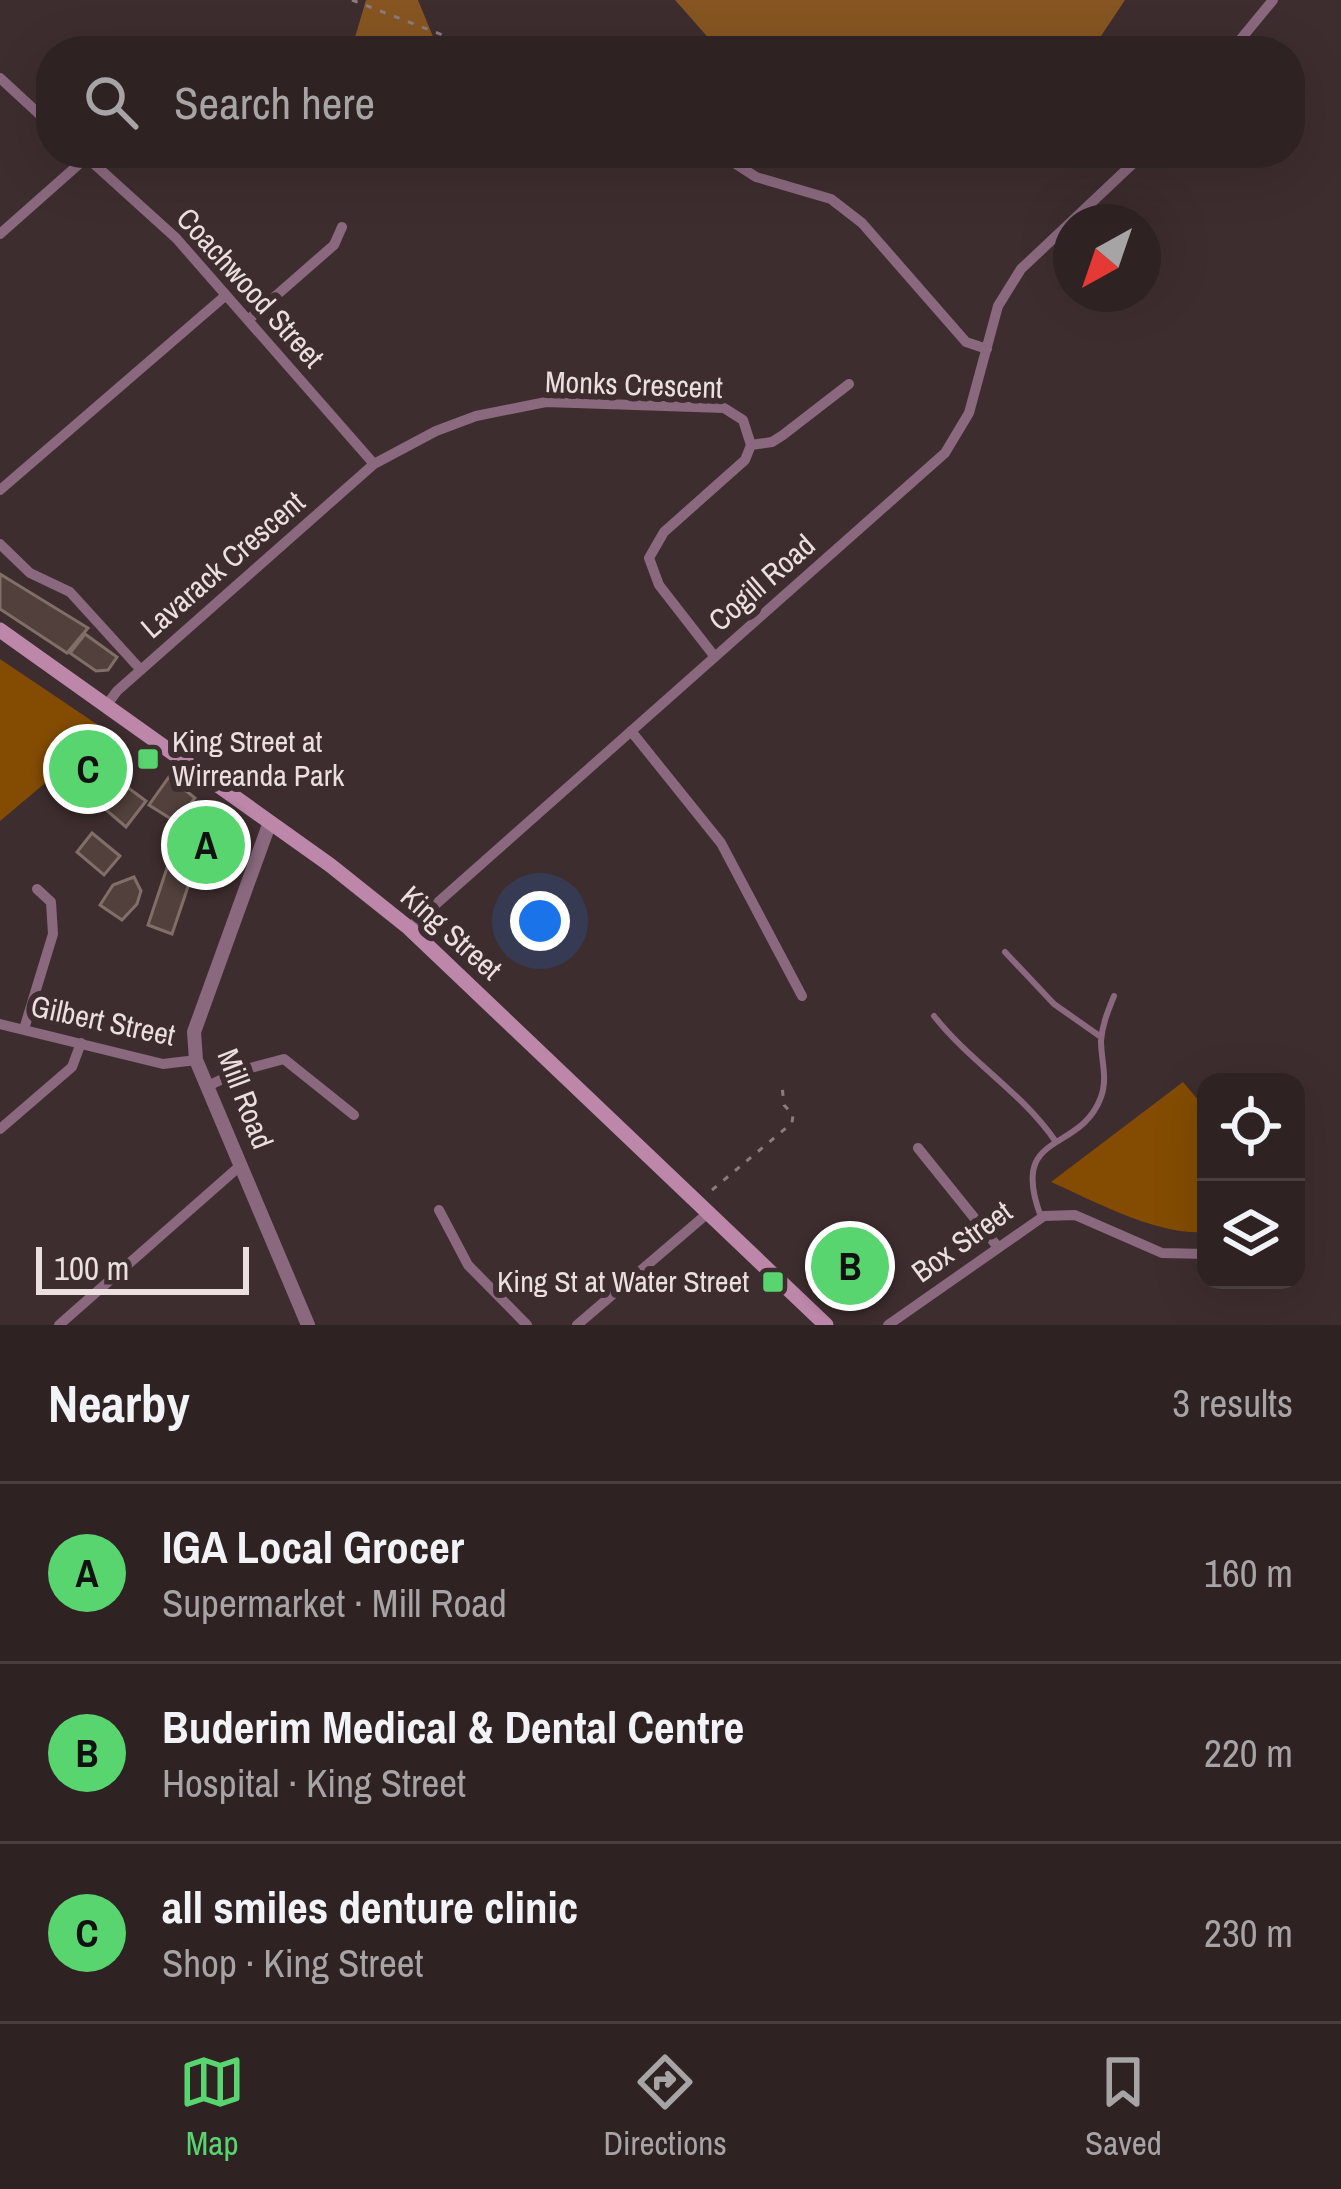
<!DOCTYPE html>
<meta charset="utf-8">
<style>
:root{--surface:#2e2223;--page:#362a2b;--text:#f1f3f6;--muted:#a7a4a6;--line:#493f41;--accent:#59d56f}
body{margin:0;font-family:"Archivo Narrow",sans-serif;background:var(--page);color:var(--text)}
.controls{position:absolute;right:36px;bottom:36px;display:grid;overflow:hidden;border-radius:24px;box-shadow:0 12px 48px #0002}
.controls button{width:108px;height:108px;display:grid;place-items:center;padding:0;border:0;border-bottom:3px solid var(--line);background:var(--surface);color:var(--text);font:60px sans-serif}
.compass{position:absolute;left:1053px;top:204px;width:108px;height:108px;border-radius:50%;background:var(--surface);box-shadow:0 12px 48px #0002;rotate:220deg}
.scale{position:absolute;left:36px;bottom:30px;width:213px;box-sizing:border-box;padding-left:12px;border:6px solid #ebdfe0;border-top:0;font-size:33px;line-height:42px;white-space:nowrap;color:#ebdfe0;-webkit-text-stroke:9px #3e2d2f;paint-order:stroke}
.you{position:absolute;left:540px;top:921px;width:42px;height:42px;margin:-30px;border:9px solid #fff;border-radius:50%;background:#1a73e8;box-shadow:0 0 0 18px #1a73e833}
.badge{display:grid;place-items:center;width:78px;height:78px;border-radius:50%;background:var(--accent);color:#111;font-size:39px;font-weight:700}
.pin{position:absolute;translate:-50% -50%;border:6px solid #fff;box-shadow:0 3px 12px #0006}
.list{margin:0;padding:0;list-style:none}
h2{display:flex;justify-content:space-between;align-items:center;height:156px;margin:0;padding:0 48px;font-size:51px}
h2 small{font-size:39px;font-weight:400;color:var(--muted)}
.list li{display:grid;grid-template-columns:78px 1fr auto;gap:36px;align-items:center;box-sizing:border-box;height:180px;padding:0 48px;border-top:3px solid var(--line)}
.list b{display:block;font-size:45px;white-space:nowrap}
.list p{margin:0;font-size:39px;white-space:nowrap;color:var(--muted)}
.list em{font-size:39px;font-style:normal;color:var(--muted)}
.icon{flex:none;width:66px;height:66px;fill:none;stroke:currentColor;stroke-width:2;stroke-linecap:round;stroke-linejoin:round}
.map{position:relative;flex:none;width:1341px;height:1325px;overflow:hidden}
.search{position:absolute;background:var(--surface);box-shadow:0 12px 48px #0002;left:36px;right:36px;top:36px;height:132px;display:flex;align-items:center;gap:30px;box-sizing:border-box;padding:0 42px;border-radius:48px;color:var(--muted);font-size:45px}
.sheet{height:696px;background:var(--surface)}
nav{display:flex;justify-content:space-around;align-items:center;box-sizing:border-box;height:168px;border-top:3px solid var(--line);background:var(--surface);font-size:33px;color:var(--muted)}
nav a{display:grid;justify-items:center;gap:6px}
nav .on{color:var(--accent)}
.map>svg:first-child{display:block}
</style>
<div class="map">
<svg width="1341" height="1325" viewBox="0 0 1341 1325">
<rect width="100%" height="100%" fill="#3e2d2f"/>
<!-- green -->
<path fill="#834c02" d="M0,659l107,72 -107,90z
M1183,1082l23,27v123c-48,4 -112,-31 -155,-50z"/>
<!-- forest -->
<path fill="#865521" d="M366,0h52l16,39 -8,12h-75z
M675,0h450l-34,51h-371z"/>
<!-- building -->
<path fill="#51403b" stroke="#826e69" stroke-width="3" d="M0,574l88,54 -21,25 -67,-44z
M85,634l32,23 -9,13 -12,1 -26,-18z
M101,751l10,12 -34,27 -12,-15 29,-22 2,2z
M169,777l26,21 -19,24 -27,-17z
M119,781l27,20 -20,26 -28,-24z
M204,807l26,17 6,15 -9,26 -32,1 -23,68 -24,-9 22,-66z
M92,833l28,23 -16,19 -27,-23z
M134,877l7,14 -4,13 -15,16 -22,-15 13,-20z"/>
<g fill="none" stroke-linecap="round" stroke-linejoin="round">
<!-- path -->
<path stroke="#8a7b7d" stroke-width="3" stroke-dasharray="6 9" stroke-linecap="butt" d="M352,0l119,46
M712,1190l80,-67 1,-8 -9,-10 -2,-19"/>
<!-- service -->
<path stroke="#8a697e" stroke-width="6" d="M1005,952l49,52 47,33
M934,1016c37,47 88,76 122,126
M1041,1217c-33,-88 39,-62 60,-120 7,-19 0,-37 0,-56 1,-16 7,-30 13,-45"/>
<!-- minor -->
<path stroke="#8a697e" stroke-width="10" d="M482,41l17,10
M1231,51l42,-51
M0,78l51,47
M82,153l94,85 198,226
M719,153l37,24 75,22 31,24 104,119 21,7
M1071,222l73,-69
M0,234l87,-77
M248,320l86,-75 8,-18
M751,445l21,-3 11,-7 66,-51
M0,490l225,-194
M0,544l30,29 40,19 71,78
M106,706l11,-15 257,-227 62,-33 40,-15 70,-14 178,6 19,12 8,25 -6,15 -81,72 -15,26 10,27 56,72
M631,731l90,112 81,153
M409,928l536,-475 24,-40 29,-107 23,-37 50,-47
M0,1024l163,40 33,-4
M24,1029l29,-95 -2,-32 -14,-13
M208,1086l31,-15 45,-12 70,56
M0,1129l72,-62 9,-24
M918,1148l79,98
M439,1210l29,55 59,60
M59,1325l182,-160
M577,1325l131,-112
M888,1325l156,-109 31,-1 87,38 44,1"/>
<!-- tertiary -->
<path stroke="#8a697e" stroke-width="14" d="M270,822l-76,210 2,28 112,265"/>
<!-- secondary -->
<path stroke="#bc87a9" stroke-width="15" d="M0,630l330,235 79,63 417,397"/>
</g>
<!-- markers -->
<g fill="#59d56f" stroke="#3e2d2f" stroke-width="4.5">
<rect x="136" y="747" width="24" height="24" rx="6"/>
<rect x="761" y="1270" width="24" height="24" rx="6"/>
</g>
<g text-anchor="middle" stroke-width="12" stroke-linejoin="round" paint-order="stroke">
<!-- street labels -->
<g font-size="30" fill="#ebdfe0" stroke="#3e2d2f">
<text transform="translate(250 288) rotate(48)" y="10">Coachwood Street</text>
<text transform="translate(634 385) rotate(2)" y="10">Monks Crescent</text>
<text transform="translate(223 565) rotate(-41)" y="10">Lavarack Crescent</text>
<text transform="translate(762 583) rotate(-41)" y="10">Cogill Road</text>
<text transform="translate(451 933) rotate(42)" y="10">King Street</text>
<text transform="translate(103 1021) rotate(12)" y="10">Gilbert Street</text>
<text transform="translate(245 1099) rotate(69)" y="10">Mill Road</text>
<text transform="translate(962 1242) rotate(-36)" y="10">Box Street</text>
</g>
<!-- poi labels -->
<g font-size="30" fill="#ebdfe0" stroke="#3e2d2f" text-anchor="start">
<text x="172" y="752">King Street at<tspan x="172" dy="34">Wirreanda Park</tspan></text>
<text x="749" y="1292" text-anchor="end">King St at Water Street</text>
</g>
</g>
</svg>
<div class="controls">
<button><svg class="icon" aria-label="locate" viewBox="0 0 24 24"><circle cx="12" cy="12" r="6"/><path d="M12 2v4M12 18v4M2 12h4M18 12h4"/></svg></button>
<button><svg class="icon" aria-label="layers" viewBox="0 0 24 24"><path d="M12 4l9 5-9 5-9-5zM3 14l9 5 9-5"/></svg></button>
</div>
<svg class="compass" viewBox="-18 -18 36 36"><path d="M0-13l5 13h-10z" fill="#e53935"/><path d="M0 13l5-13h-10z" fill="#a7a4a6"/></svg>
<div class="scale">100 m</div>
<div class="you"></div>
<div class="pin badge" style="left:206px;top:845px">A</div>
<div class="pin badge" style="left:850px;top:1266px">B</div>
<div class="pin badge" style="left:88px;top:769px">C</div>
<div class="search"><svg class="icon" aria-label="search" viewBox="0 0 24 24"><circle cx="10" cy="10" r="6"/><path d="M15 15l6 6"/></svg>Search here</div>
</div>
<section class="sheet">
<h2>Nearby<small>3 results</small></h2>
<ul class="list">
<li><span class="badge">A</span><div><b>IGA Local Grocer</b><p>Supermarket · Mill Road</p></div><em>160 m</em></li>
<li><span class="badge">B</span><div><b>Buderim Medical &amp; Dental Centre</b><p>Hospital · King Street</p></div><em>220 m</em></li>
<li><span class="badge">C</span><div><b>all smiles denture clinic</b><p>Shop · King Street</p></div><em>230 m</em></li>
</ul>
</section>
<nav>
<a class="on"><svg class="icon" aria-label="map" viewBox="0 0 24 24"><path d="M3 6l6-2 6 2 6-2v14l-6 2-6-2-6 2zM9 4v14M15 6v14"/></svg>Map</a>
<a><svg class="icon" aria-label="directions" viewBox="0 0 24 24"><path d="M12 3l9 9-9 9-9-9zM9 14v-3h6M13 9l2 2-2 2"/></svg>Directions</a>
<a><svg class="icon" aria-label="saved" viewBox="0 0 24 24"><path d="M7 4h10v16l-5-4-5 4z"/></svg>Saved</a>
</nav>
